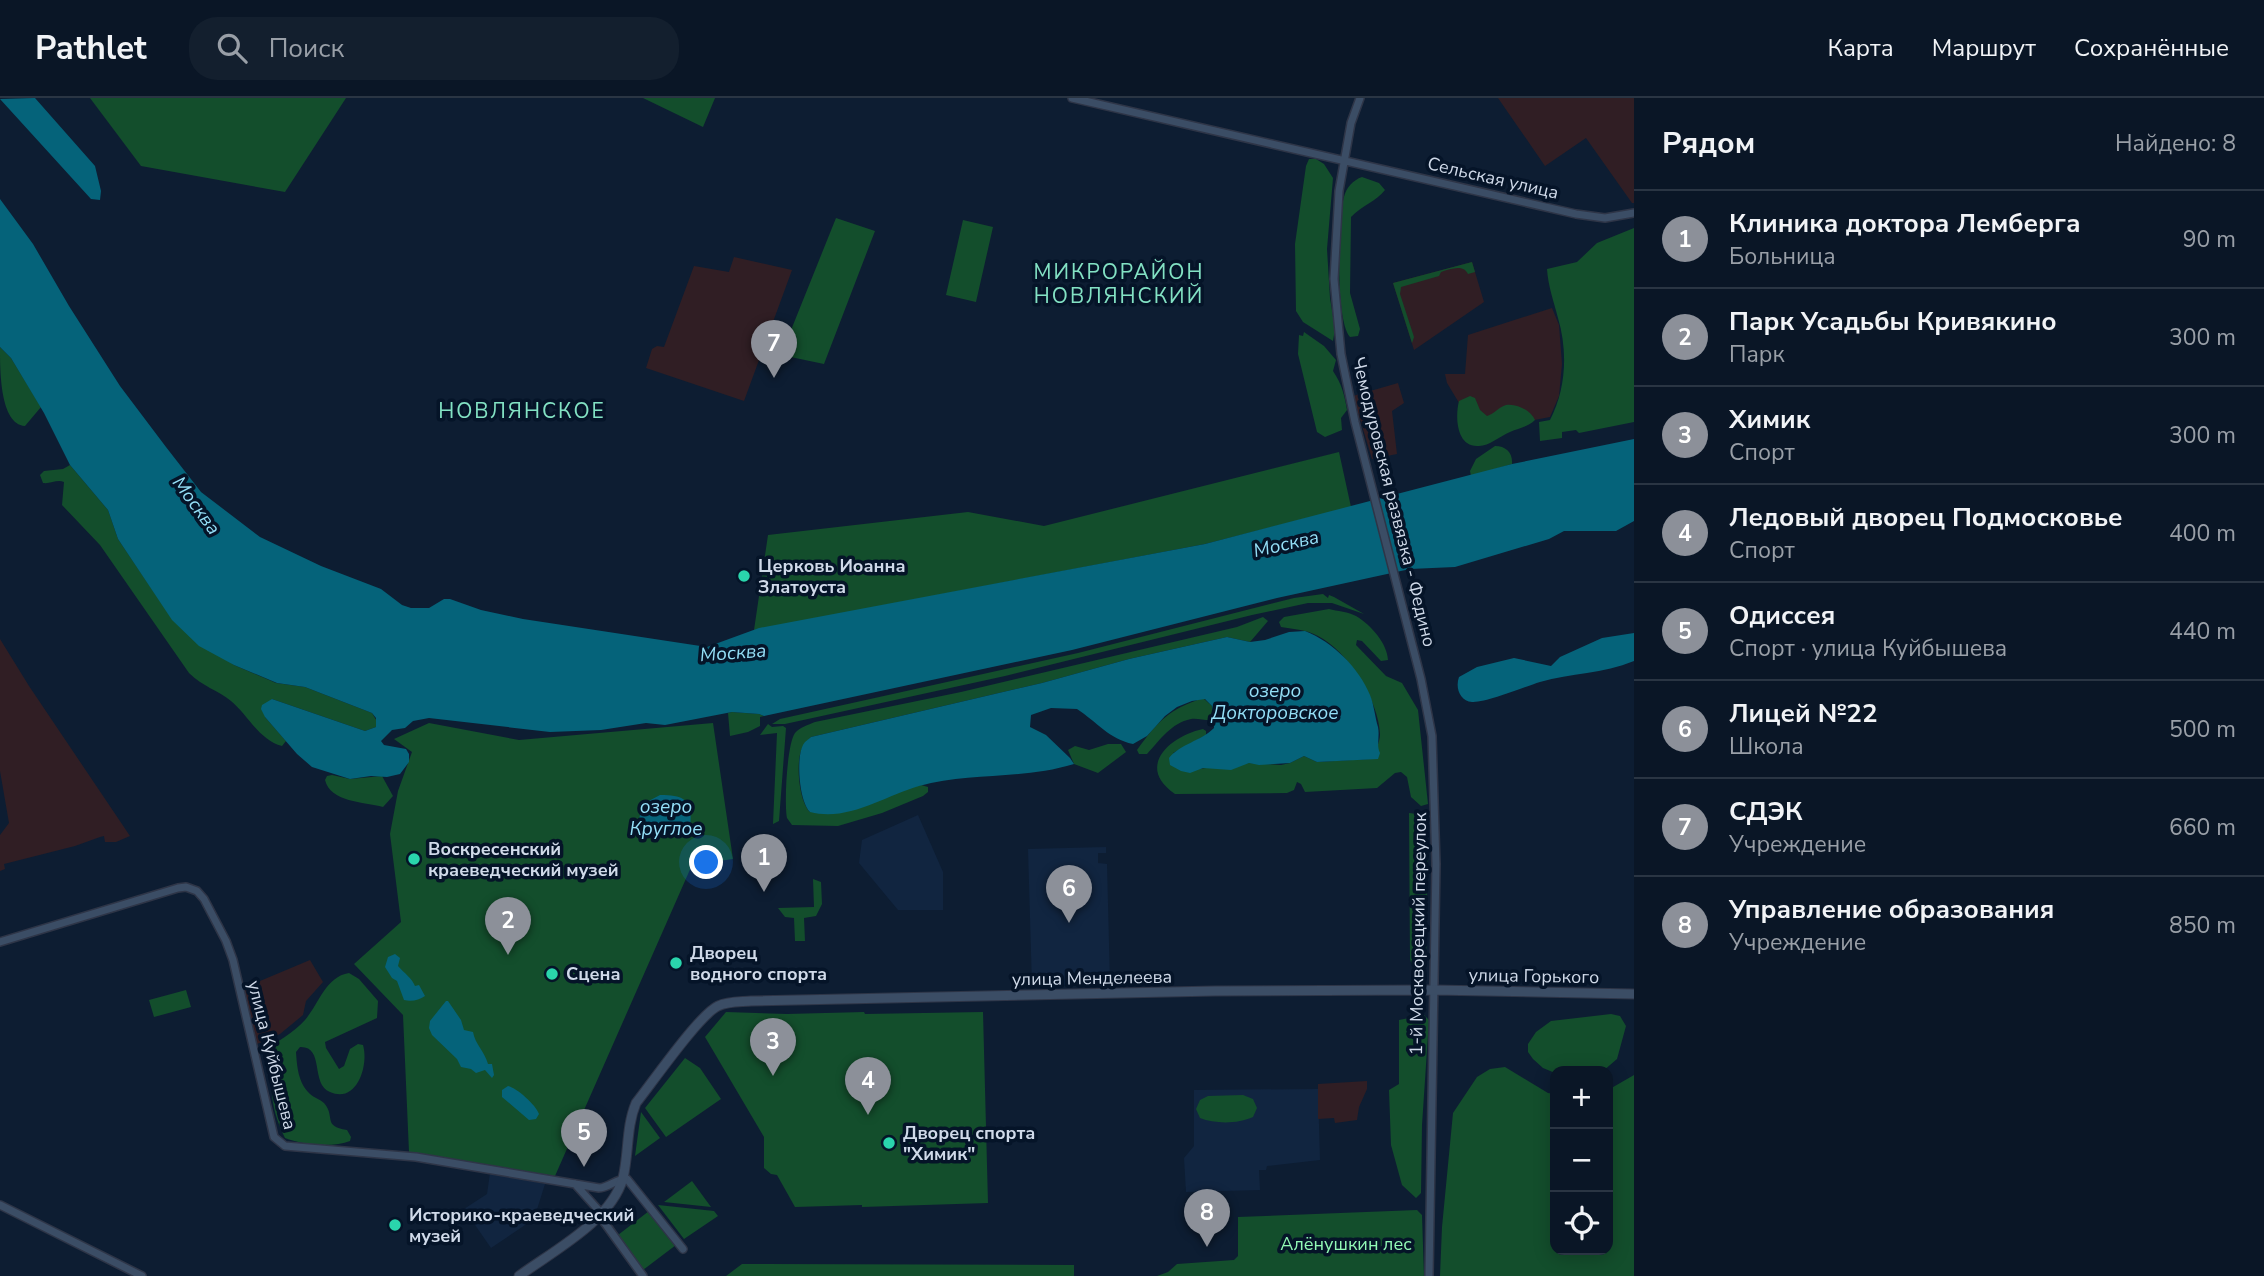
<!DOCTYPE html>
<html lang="ru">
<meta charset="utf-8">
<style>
:root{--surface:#0a1626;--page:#131f2e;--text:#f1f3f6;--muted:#999fa7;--line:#2a3543;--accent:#8c9099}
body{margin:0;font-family:"Nunito Sans",sans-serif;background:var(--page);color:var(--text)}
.controls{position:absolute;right:21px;bottom:21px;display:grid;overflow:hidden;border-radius:14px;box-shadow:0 4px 18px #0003}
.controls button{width:63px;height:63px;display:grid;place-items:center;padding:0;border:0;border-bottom:2px solid var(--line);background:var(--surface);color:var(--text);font:35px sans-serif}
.you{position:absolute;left:707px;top:765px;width:24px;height:24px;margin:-18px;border:5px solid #fff;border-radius:50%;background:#1a73e8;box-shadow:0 0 0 10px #1a73e833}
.badge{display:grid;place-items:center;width:46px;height:46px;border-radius:50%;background:var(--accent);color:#fff;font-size:23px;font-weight:700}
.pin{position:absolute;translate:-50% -58px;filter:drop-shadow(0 2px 4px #0008)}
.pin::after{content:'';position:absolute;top:37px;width:24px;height:21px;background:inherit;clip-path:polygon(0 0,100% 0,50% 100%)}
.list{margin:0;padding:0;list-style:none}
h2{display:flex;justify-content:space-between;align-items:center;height:91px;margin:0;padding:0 28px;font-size:30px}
h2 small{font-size:23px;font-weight:400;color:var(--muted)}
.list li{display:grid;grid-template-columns:46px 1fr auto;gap:21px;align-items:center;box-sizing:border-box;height:98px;padding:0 28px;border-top:2px solid var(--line)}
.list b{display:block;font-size:26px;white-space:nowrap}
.list p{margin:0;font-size:23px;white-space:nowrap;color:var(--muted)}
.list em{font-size:23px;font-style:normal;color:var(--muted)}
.icon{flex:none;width:38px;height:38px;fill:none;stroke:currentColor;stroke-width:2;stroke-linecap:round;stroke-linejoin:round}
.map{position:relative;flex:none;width:1634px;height:1178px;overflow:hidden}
header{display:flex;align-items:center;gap:42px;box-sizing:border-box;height:98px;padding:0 35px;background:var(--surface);border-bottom:2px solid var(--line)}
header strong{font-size:33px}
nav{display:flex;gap:38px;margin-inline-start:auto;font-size:24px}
.search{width:490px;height:63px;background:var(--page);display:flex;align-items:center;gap:18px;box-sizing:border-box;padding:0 24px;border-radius:28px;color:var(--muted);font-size:26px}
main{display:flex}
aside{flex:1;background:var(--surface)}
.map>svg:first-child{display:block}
</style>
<header>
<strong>Pathlet</strong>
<div class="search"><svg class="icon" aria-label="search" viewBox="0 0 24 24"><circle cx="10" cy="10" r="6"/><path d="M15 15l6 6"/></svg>Поиск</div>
<nav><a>Карта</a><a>Маршрут</a><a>Сохранённые</a></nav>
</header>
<main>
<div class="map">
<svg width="1634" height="1178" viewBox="0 0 1634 1178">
<rect width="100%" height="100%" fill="#0d1d32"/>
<!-- built -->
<path fill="#112540" d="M918,717l25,57v38h-45l-39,-47 3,-23z
M1106,749v6h-8v10l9,1 3,119 -78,3 -4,-137z
M1318,991l2,71 -53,6 -1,4h-7l1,20 -74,2 -2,-34 10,-12v-56z
M490,1075l55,11 -11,35 -43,29 -27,-39 23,-15z"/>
<!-- industrial -->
<path fill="#301e24" d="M1498,0h136v105h-2l-46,-65 -41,28z
M734,159l58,13 -48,131 -98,-33 6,-19 5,-3 7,1 30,-81 35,6z
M1472,164l12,40 -70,48 -21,-67z
M1552,210l7,17 3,39 -3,32 -9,21 -74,14 -29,-48 -2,-9h20l3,-39z
M1398,285l6,20 -12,8 5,43 -25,5 -19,-63z
M0,541l29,47 101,150 -14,6h-11l-1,-6 -4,1 -25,9 -71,18 1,5 -5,2v-36l9,-12 -9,-52z
M310,862l13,22 -17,19 -3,14 -23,19 -23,10 -16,-55z
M1367,983v8l-8,18 -2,13 -22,3 -1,-5 -16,1v-35z"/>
<!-- green -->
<path fill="#134e2c" d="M90,0h256l-61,94 -144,-26z
M643,0h72l-12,29z
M1309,61h7l8,5 9,14 -6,71 3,49 5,31 -2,12 -30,-19 -7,-11 -1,-67 11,-78z
M1362,79l17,6 6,7c-8,11 -24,16 -34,27l-1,76 10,36 -2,7 -8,1c-15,-17 -12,-117 -6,-140 2,-9 9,-17 18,-20z
M836,120l39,13 -51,133 -43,-9z
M963,122l30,7 -17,75 -30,-7z
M1634,130v194l-55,11 -3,-3 -14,2v6l-22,3 -1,-19 11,-2c16,-31 18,-68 8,-102 -4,-16 -10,-32 -11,-49l30,-7 20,-19z
M1472,164l3,10 -7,2c-5,-10 -17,-5 -27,-2l-2,4 -38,11 -1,7 14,43 -2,6 -19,-60z
M1304,234l20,14 12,14 -3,11c9,14 11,22 14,39l-6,8 1,12 -17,7 -8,-5 -19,-78 1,-19 4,1z
M0,249l11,11 30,49 -16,19c-25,-2 -25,-55 -25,-79z
M1470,298l5,2 5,12 7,6c7,-2 12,-9 19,-11 11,-2 25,6 29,15 -7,7 -16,8 -25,12 -10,4 -21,14 -31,14 -23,2 -24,-30 -20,-45z
M1495,348c11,0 18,7 17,18l-41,12 -1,-5 6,-12z
M1339,354l12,55 -146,37 -451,86 14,-95 200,-23 76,14z
M70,367l38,45 10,29 54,80 13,12 49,34 42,18 29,4 67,26 6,10 -2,4 -11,4 -93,-32 -7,18 21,24 -4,5c-23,-6 -34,-31 -51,-45 -13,-11 -28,-14 -42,-28l-89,-128 -38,-40 2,-23c-7,-3 -13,2 -21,1l-3,-8 4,-4 19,-2z
M1323,496l5,4 1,-3 5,2 30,17 -32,-11h-24l-56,12 -247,61 -220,48h-13l8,-5 298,-66 216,-55z
M1329,511c8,2 20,3 27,7 15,9 31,27 32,44l-7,1 -19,-20 -5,-1 -1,5 30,31 16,7 16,27 10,94 -7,2 -10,-9 -4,-20 -6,-5 -6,1 -18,15 -72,4 -4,-8 -4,-2 -3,8 -7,3 -112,1c-40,-27 -5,-58 28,-65l3,2v4l-33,18 24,16 52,-6 32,2 9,-2 14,-7 13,6 53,-3c5,-8 10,-16 10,-25 -1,-33 -32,-83 -62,-98 -11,-6 -24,-7 -37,-9l-2,-5 5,-5z
M1263,519l5,4 -18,21 -23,-5 -98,22 -87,24 -231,54c-3,4 -8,8 -10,14 -5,14 -2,50 9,61l111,-27 7,2v5l-5,4 -41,17 -44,13 -46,-1 -5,-7c-3,-15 0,-74 8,-85 5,-6 13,-8 20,-11l146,-30 276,-65z
M1203,600l9,8 1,14c-7,1 -15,-2 -22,-1 -20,4 -31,21 -44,35h-8l-2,-4c21,-29 31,-40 66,-52z
M732,614l27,2 5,2 -4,1v9l-12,6 -18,4 -2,-23z
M429,625l90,17 194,-17 20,136 -41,6 -137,311 -146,-24 -6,-137 -49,-51 47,-42 -11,-88 8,-43 14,-39 -18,-13z
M768,626l4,3 11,-1 3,2 -7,93 -6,3 4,-91 -17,2z
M1108,646h13l5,8 -28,21 -24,-9 -6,-14 7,-4 14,4z
M332,677l18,4 32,-3 11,20 -10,11c-19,-5 -53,-5 -58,-27l2,-4z
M1409,715c12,0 17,9 19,19l-2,135 -6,8 -6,-3 -4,-13z
M813,781l8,3 1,22 -6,12 -12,2 1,23h-10l-1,-23 -9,-1 -7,-9 36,-1z
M349,875l10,6 19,22 -1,17 -52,24 1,6 13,21 5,-3 6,-17 8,-5 5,1c6,20 -6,59 -33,47 -20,-8 -5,-46 -30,-45l-4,5c1,14 2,31 14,42 4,4 10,5 14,9 12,14 -2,23 23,27l4,7 -1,4c-17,7 -48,4 -65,-3 -10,-20 -18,-47 -10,-69l-9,-17c11,-12 28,-19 39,-32 14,-16 20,-43 44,-47z
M186,892l5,17 -37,10 -5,-17z
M726,914l61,2 77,-2 1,2 118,-2 5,191 -126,4v-2l-67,2 -18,-32 -6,-1 -7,-6v-31l-59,-100z
M1611,916l9,2 6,10 -9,33 -14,12 -48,2 -12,-5 -10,-9 -5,-7v-8l8,-12 15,-11z
M1424,917l5,5 -7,105 -1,68 -5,5 -14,-13 -11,-40 -2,-55 10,-6v-64z
M685,960l15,10 21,31 -55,38 -21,-29z
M1505,969l43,26 7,1v156h53v-160l26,-15v201h-194l2,-49 11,-114 24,-36 13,-8z
M1243,997l10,4 4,9 -4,9c-15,7 -38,7 -53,1l-4,-9 4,-9 8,-4z
M641,1014l19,26 -25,18z
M692,1083l19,26 -47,-5z
M658,1107l56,6 4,5 -34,23z
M1417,1112l5,5 2,61h-267l11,-4 9,-8 57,-4 4,-4v-39z
M649,1113l27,34 -33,25 -25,-35z
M742,1166l332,1v11h-348z"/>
<!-- water -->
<path fill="#05637a" d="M35,0l60,68 6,25 -1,9 -9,-1 -91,-100z
M0,101l33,45 36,62 51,80 46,61 35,45 59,45 61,29 60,23 21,16 9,3h18l15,-9h6l31,11 42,9 184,28 52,-19 446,-84 307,-80 122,-25v82l-18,10h-52l-15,8 -94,28 -45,2 -133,29 -205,52 -308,66 -5,-2 -27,-2 -67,13 -19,-2 -45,7 -51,2 -121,-14 -16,3 -8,7 -13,2 -11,11 3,4 22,4 3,5v8l-9,12 -13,3 -16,-1 -21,3 -38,-12 -15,-13 -32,-37 -4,-8 1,-4 10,-6 93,32 11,-4v-9l-4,-5 -67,-26 -28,-4 -43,-18 -35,-19 -27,-26 -54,-81 -10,-29 -38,-45 -26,-52 -33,-55 -11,-11z
M1305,533c28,11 54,37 65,64 4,10 5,22 8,32 2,10 -2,18 2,26l-2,6 -61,3 -13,-6 -14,7 -31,2 -10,-2 -18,7 -28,-2 -13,5 -9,-2 -11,-6 -1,-7c11,-14 32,-17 45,-30l-2,-22 -7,-7 -13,2 -15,6 -12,9 -18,20 -14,8c-24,-5 -36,-22 -56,-35l-26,-1 -20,7 -1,12 16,8 24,23 4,6c-52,16 -105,8 -155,22 -35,10 -71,36 -109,26 -11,-11 -14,-54 -7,-67 2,-4 5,-5 8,-8l231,-54 87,-24 98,-22 23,5 15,-2 24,-8z
M1634,535v28c-31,13 -63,12 -94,21 -16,5 -54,21 -68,20 -12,-1 -17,-14 -13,-25l18,-10 37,-9 37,8 9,-9 42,-19z
M660,697c26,0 33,6 30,32 -16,12 -44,16 -51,-8l4,-15z
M395,856l5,4 -2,8c6,7 14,12 17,20l4,-1 6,11c-6,4 -13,6 -21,4l-7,-19 -5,-3 -7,-11 3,-10z
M446,903h2l13,19 3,10 9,2c2,12 12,20 15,32h4l2,11 -2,3 -7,-8 -9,3 -5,-4 -10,-2 -4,-8 -25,-24 -3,-7 1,-7z
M508,988c9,2 28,19 31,28l-3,5 -7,1 -27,-23v-7z"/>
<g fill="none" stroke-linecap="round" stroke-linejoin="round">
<defs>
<path id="tertiary" d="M1072,0l504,116 29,4 29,-5
M1360,0l-9,25 -12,68 -5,88 7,75 14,68 66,257 11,57 4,128 -7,412
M0,844l178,-54 8,-1 11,4 7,8 22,42 7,19 41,177 11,9 131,11 183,31c10,0 18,-10 28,-9l56,70
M575,1086l27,30 2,8 39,54
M0,1107l142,71"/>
<path id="secondary" d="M519,1178c34,-25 92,-55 104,-98 6,-25 3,-51 13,-75 16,-20 63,-88 82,-97 10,-5 23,-4 33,-5l464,-10 219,-1 200,4"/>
</defs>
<!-- tertiary casing -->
<use href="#tertiary" stroke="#2e3547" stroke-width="10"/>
<!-- secondary casing -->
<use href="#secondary" stroke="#2e3547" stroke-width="11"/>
<!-- tertiary -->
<use href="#tertiary" stroke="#3b4d65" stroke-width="7"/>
<!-- secondary -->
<use href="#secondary" stroke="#3b4d65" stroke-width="9"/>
</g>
<!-- markers -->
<g fill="#2ad5ac" stroke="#051428" stroke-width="2.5">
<circle cx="744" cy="478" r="7"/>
<circle cx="414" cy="761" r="7"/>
<circle cx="676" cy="865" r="7"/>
<circle cx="552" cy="876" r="7"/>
<circle cx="889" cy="1045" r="7"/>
<circle cx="395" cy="1127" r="7"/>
</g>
<g text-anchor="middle" stroke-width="7" stroke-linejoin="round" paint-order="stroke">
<!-- street labels -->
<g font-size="18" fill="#d0dae9" stroke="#051428">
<text transform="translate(1493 80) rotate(13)" y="6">Сельская улица</text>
<text transform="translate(1394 404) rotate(76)" y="6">Чемодуровская развязка - Федино</text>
<text transform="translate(1418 836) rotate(-89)" y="6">1-й Москворецкий переулок</text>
<text transform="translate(1534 878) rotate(1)" y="6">улица Горького</text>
<text transform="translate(1092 880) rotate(-1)" y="6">улица Менделеева</text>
<text transform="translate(272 957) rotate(76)" y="6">улица Куйбышева</text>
</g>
<!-- poi labels -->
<g font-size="18" font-weight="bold" fill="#d0dae9" stroke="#051428" text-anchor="start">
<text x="758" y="474">Церковь Иоанна<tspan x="758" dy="21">Златоуста</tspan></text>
<text x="428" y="757">Воскресенский<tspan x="428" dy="21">краеведческий музей</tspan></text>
<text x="690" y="861">Дворец<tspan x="690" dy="21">водного спорта</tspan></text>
<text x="566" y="882">Сцена</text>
<text x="903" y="1041">Дворец спорта<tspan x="903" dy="21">"Химик"</tspan></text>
<text x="409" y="1123">Историко-краеведческий<tspan x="409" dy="21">музей</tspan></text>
</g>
<!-- park labels -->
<g font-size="18" fill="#92f9b6" stroke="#051428">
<text x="1346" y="1152">Алёнушкин лес</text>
</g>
<!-- water labels -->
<g font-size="19" font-style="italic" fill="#94dff7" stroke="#051428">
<text transform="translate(197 407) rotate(54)" y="7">Москва</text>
<text transform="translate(1286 445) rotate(-13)" y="7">Москва</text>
<text transform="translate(733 554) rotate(-4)" y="7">Москва</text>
<text x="1275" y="599">озеро<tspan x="1275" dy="22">Докторовское</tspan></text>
<text x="666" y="715">озеро<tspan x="666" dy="22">Круглое</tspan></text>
</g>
<!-- quarter labels -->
<g font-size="21" letter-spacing="2" fill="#83e2c4" stroke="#051428">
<text x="1119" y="181">МИКРОРАЙОН<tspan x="1119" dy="24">НОВЛЯНСКИЙ</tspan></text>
<text x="522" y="320">НОВЛЯНСКОЕ</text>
</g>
</g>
</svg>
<div class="controls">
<button>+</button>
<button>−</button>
<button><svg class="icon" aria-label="locate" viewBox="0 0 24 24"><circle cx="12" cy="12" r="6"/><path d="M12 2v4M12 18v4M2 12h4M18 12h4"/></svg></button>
</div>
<div class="you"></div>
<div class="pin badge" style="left:764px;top:794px">1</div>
<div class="pin badge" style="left:508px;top:857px">2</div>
<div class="pin badge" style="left:773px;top:978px">3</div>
<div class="pin badge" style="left:868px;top:1017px">4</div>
<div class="pin badge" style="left:584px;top:1069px">5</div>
<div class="pin badge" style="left:1069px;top:825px">6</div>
<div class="pin badge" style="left:774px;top:280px">7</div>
<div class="pin badge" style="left:1207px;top:1149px">8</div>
</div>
<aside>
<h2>Рядом<small>Найдено: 8</small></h2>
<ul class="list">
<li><span class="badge">1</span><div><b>Клиника доктора Лемберга</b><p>Больница</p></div><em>90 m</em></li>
<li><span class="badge">2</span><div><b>Парк Усадьбы Кривякино</b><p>Парк</p></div><em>300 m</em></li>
<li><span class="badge">3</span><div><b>Химик</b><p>Спорт</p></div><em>300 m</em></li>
<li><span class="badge">4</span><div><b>Ледовый дворец Подмосковье</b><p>Спорт</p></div><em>400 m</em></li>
<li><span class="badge">5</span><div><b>Одиссея</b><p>Спорт · улица Куйбышева</p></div><em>440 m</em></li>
<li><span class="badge">6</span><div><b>Лицей №22</b><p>Школа</p></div><em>500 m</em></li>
<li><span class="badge">7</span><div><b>СДЭК</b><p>Учреждение</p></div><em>660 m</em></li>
<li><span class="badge">8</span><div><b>Управление образования</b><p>Учреждение</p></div><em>850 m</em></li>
</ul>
</aside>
</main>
